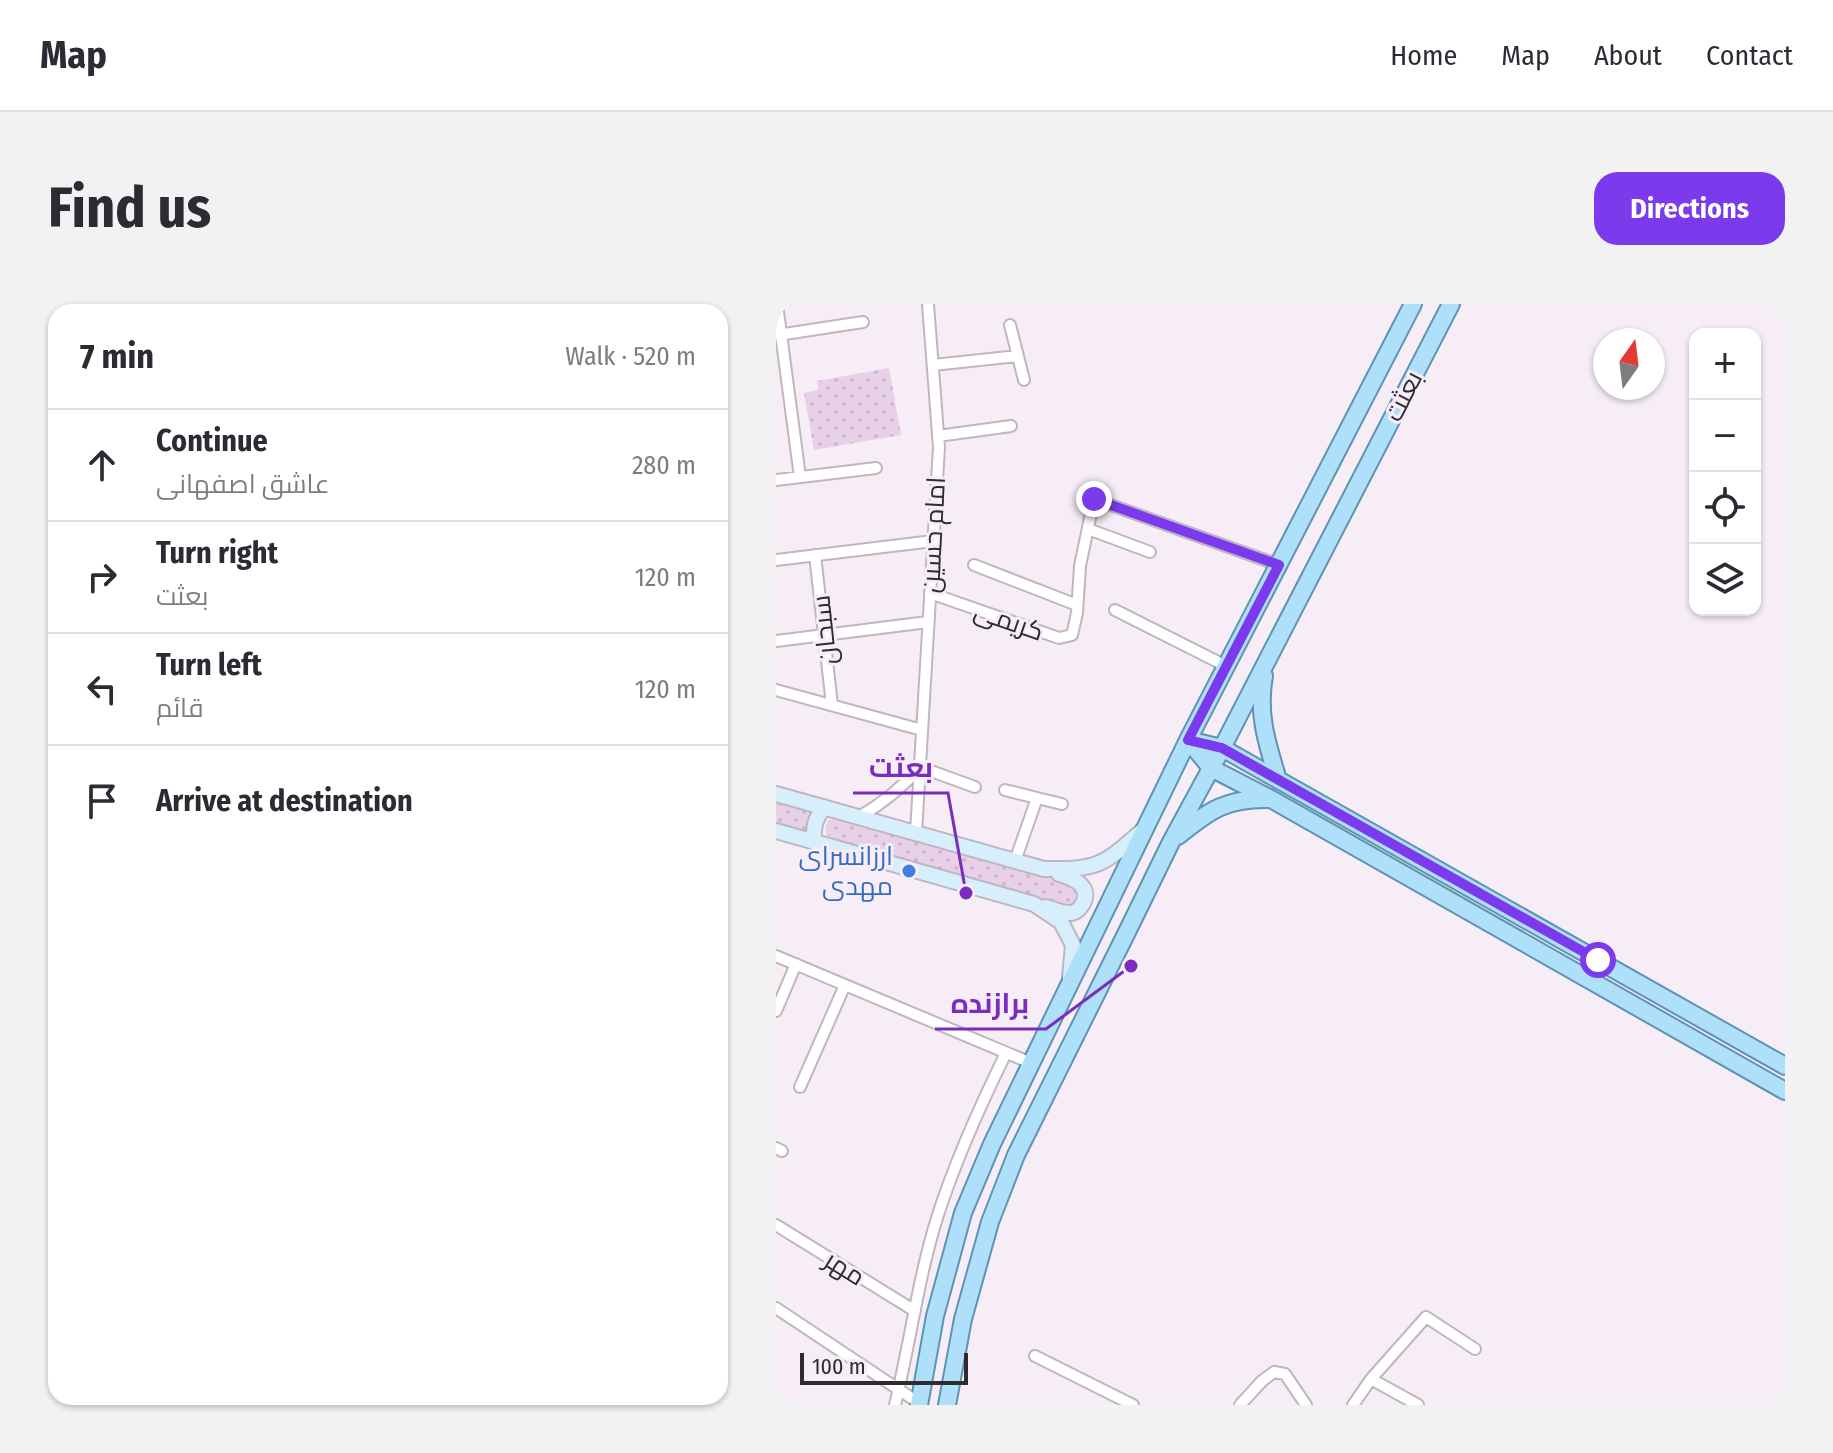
<!DOCTYPE html>
<meta charset="utf-8">
<style>
:root{--surface:#fff;--page:#f2f2f3;--text:#2b2b33;--muted:#7c7c81;--line:#e1e1e2;--accent:#7c3aed}
body{margin:0;font-family:"Fira Sans Condensed",Cairo,sans-serif;background:var(--page);color:var(--text)}
.controls{position:absolute;right:24px;top:24px;display:grid;overflow:hidden;border-radius:16px;box-shadow:0 2px 6px #0004}
.controls button{width:72px;height:72px;display:grid;place-items:center;padding:0;border:0;border-bottom:2px solid var(--line);background:var(--surface);color:var(--text);font:40px sans-serif}
.compass{position:absolute;left:817px;top:24px;width:72px;height:72px;border-radius:50%;background:var(--surface);box-shadow:0 2px 6px #0004;rotate:14deg}
.scale{position:absolute;left:24px;bottom:20px;width:168px;box-sizing:border-box;padding-left:8px;border:4px solid #2f2b2f;border-top:0;font-size:22px;line-height:28px;white-space:nowrap;color:#2f2b2f;-webkit-text-stroke:6px #f6edf7;paint-order:stroke}
.stop{position:absolute;width:24px;height:24px;margin:-18px;border:6px solid #7c3aed;border-radius:50%;background:#fff}
.stop.end{background:#7c3aed;border-color:#fff;box-shadow:0 2px 8px #0008}
.list{margin:0;padding:0;list-style:none}
h2{display:flex;justify-content:space-between;align-items:center;height:104px;margin:0;padding:0 32px;font-size:34px}
h2 small{font-size:26px;font-weight:400;color:var(--muted)}
.list li{display:grid;grid-template-columns:52px 1fr auto;gap:24px;align-items:center;box-sizing:border-box;height:112px;padding:0 32px;border-top:2px solid var(--line)}
.list b{display:block;font-size:30px;white-space:nowrap}
.list p{margin:0;font-size:26px;white-space:nowrap;color:var(--muted)}
.list em{font-size:26px;font-style:normal;color:var(--muted)}
.icon{flex:none;width:44px;height:44px;fill:none;stroke:currentColor;stroke-width:2;stroke-linecap:round;stroke-linejoin:round}
.map{position:relative;flex:none;width:1009px;height:1101px;overflow:hidden;border-radius:24px}
header{display:flex;align-items:center;gap:48px;box-sizing:border-box;height:112px;padding:0 40px;background:var(--surface);border-bottom:2px solid var(--line)}
header strong{font-size:38px}
nav{display:flex;gap:44px;margin-inline-start:auto;font-size:28px}
.intro{display:flex;align-items:center;justify-content:space-between;box-sizing:border-box;height:192px;padding:0 48px}
h1{margin:0;font-size:56px}
.button{padding:20px 36px;border-radius:24px;background:var(--accent);color:#fff;font-size:28px;font-weight:700}
main{display:flex;gap:48px;padding:0 48px}
aside{flex:1;background:var(--surface);border-radius:24px;box-shadow:0 2px 6px #0004}
.map>svg:first-child{display:block}
</style>
<header>
<strong>Map</strong>
<nav><a>Home</a><a>Map</a><a>About</a><a>Contact</a></nav>
</header>
<div class="intro"><h1>Find us</h1><a class="button">Directions</a></div>
<main>
<aside>
<h2>7 min<small>Walk · 520 m</small></h2>
<ul class="list">
<li><svg class="icon" aria-label="ahead" viewBox="0 0 24 24"><path d="M12 20V5M6 11l6-6 6 6"/></svg><div><b>Continue</b><p>عاشق اصفهانی</p></div><em>280 m</em></li>
<li><svg class="icon" aria-label="right" viewBox="0 0 24 24"><path d="M7 20v-9h11M14 6l5 5-5 5"/></svg><div><b>Turn right</b><p>بعثت</p></div><em>120 m</em></li>
<li><svg class="icon" aria-label="left" viewBox="0 0 24 24"><path d="M17 20v-9H6M10 6l-5 5 5 5"/></svg><div><b>Turn left</b><p>قائم</p></div><em>120 m</em></li>
<li><svg class="icon" aria-label="arrive" viewBox="0 0 24 24"><path d="M6 21V4h12l-3 4 3 4H6"/></svg><div><b>Arrive at destination</b></div></li>
</ul>
</aside>
<div class="map">
<svg width="1009" height="1101" viewBox="0 0 1009 1101">
<defs>
<pattern id="grass-dots" width="8" height="8" patternUnits="userSpaceOnUse" patternTransform="scale(2)"><rect width="8" height="8" fill="#e8d0e9"/><path d="M2 2h.1M6 6h.1" fill="none" stroke="#c7b3c8" stroke-width="1.8" stroke-linecap="round"/></pattern>
</defs>
<rect width="100%" height="100%" fill="#f6edf7"/>
<!-- grass -->
<path fill="url(#grass-dots)" d="M113,64l12,67 -87,15 -10,-57 14,-3 -1,-9z
M0,496l21,5 13,7 3,11 -5,11 -32,-10z
M61,514l224,60 12,5 3,11 -2,10 -9,2 -24,-6 -205,-60 -9,-5 -2,-8 4,-7z"/>
<g fill="none" stroke-linecap="round" stroke-linejoin="round">
<defs>
<path id="street" d="M1,0l23,173
M234,21l14,55
M2,31l85,-13
M157,61l85,-9
M162,132l73,-10
M0,176l100,-12
M312,225l62,23
M39,251l17,150
M0,256l157,-19
M198,261l103,40
M154,289l129,45 13,-3 5,-22 3,-47 14,-67 185,66
M339,306l111,56
M0,337l152,-19
M0,386l146,40
M144,463l55,20
M229,486l32,8
M83,513c24,-14 43,-29 61,-50
M140,529l23,-386 -11,-143
M239,557l22,-63 25,6
M0,652l255,107
M0,707l20,-47
M24,783l45,-102
M0,844l6,3
M0,921l139,86
M0,1004l143,95
M259,1052l98,49
M595,1075l55,-62 49,32
M0,1099l4,2
M119,1101c15,-62 23,-126 42,-187 18,-57 43,-112 69,-165
M464,1101l22,-24 12,-9 11,2 21,31
M577,1101l18,-26 47,26"/>
<path id="secondary" d="M0,490l268,75c56,1 59,-4 100,-40
M0,527l258,73 27,18 12,23 -3,33
M38,538c-1,-15 1,-23 10,-35
M270,603c7,2 18,7 26,6 5,-1 7,-4 10,-8 11,-18 -8,-27 -23,-31"/>
<path id="primary" d="M488,372c-7,38 3,67 14,104
M412,436l23,28 60,31 514,292
M412,436l34,8 563,318
M402,532c32,-26 48,-38 91,-37
M143,1101l16,-89 28,-103 29,-69 196,-404 225,-436
M171,1101l16,-86 27,-97 26,-67 111,-223 44,-90 51,-94 229,-444"/>
</defs>
<!-- street casing -->
<use href="#street" stroke="#bfb6bf" stroke-width="14"/>
<!-- secondary casing -->
<use href="#secondary" stroke="#bfb6bf" stroke-width="18"/>
<!-- primary casing -->
<use href="#primary" stroke="#5f93b1" stroke-width="20"/>
<!-- street -->
<use href="#street" stroke="#fff" stroke-width="10"/>
<!-- secondary -->
<use href="#secondary" stroke="#d7effd" stroke-width="14"/>
<!-- primary -->
<use href="#primary" stroke="#afe0fa" stroke-width="16"/>
</g>
<g fill="none" stroke-linecap="round" stroke-linejoin="round">
<!-- route -->
<path stroke="#7c3aed" stroke-width="10" d="M318,195l185,66 -91,175 34,8 376,212"/>
</g>
<!-- markers -->
<circle fill="#3f7fe0" stroke="#f6edf7" stroke-width="3" cx="133" cy="567" r="8"/>
<g text-anchor="middle" stroke-width="6" stroke-linejoin="round" paint-order="stroke">
<!-- street labels -->
<g font-size="26" fill="#2f2b2f" stroke="#f6edf7">
<text transform="translate(627 92) rotate(-63)" y="9">بعثت</text>
<text transform="translate(157 231) rotate(-87)" y="9">امام حسین</text>
<text transform="translate(233 317) rotate(19)" y="9">کریمی</text>
<text transform="translate(48 326) rotate(-96)" y="9">سبحان</text>
<text transform="translate(69 964) rotate(32)" y="9">مهر</text>
</g>
<!-- shop labels -->
<g font-size="26" fill="#366cbe" stroke="#f6edf7" text-anchor="end">
<text x="117" y="561">ارزانسرای<tspan x="117" dy="30">مهدی</tspan></text>
</g>
</g>
<!-- callouts -->
<path fill="none" stroke="#7b2cbf" stroke-width="3" d="M190 589L172 489H77M355 662L270 725H159"/>
<g fill="#7b2cbf" stroke="#f6edf7" stroke-width="3">
<circle cx="190" cy="589" r="8"/>
<circle cx="355" cy="662" r="8"/>
</g>
<g font-size="28" text-anchor="middle" font-weight="bold" fill="#7b2cbf" stroke="#f6edf7" stroke-width="6" stroke-linejoin="round" paint-order="stroke">
<text x="125" y="473">بعثت</text>
<text x="214" y="709">برازنده</text>
</g>
</svg>
<div class="controls">
<button>+</button>
<button>−</button>
<button><svg class="icon" aria-label="locate" viewBox="0 0 24 24"><circle cx="12" cy="12" r="6"/><path d="M12 2v4M12 18v4M2 12h4M18 12h4"/></svg></button>
<button><svg class="icon" aria-label="layers" viewBox="0 0 24 24"><path d="M12 4l9 5-9 5-9-5zM3 14l9 5 9-5"/></svg></button>
</div>
<svg class="compass" viewBox="-18 -18 36 36"><path d="M0-13l5 13h-10z" fill="#e53935"/><path d="M0 13l5-13h-10z" fill="#7c7c81"/></svg>
<div class="scale">100 m</div>
<div class="stop" style="left:822px;top:656px"></div>
<div class="stop end" style="left:318px;top:195px"></div>
</div>
</main>
